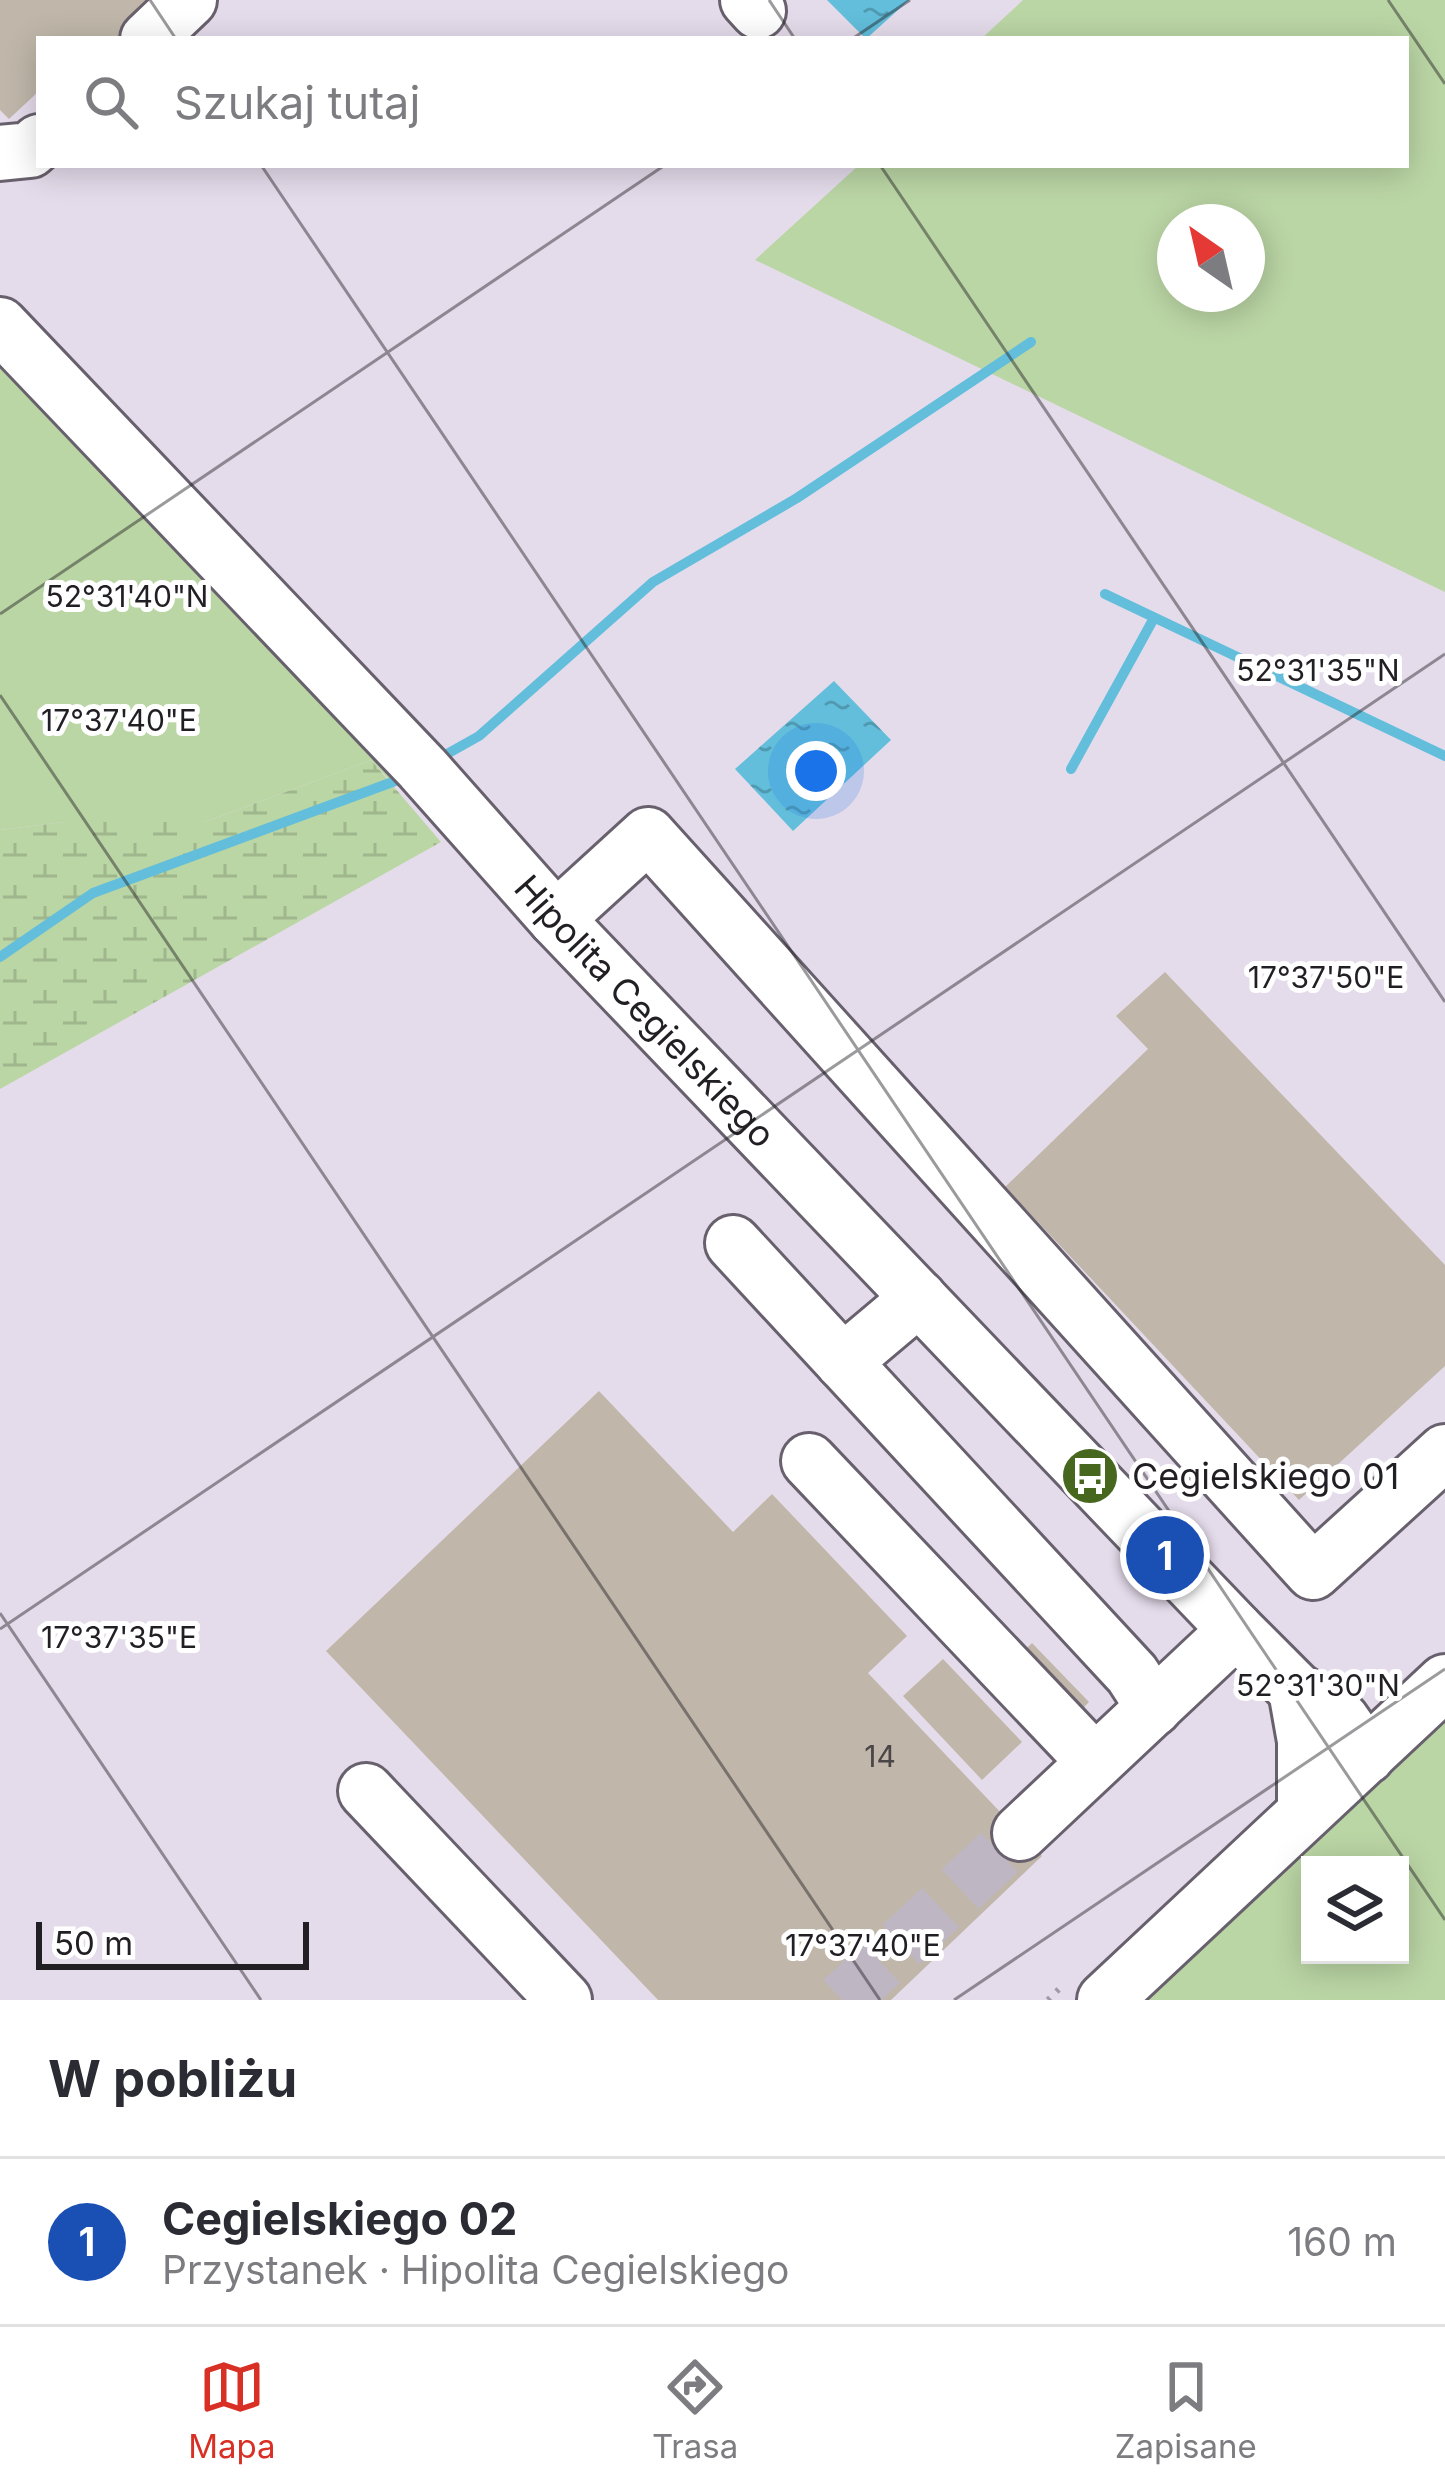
<!DOCTYPE html>
<html lang="pl">
<meta charset="utf-8">
<style>
:root{--surface:#fff;--page:#f2f2f3;--text:#2b2b33;--muted:#7c7c81;--line:#e1e1e2;--accent:#d93025}
body{margin:0;font-family:Inter,sans-serif;background:var(--page);color:var(--text)}
.controls{position:absolute;right:36px;bottom:36px;display:grid;overflow:hidden;border-radius:0px;box-shadow:0 6px 30px #0003}
.controls button{width:108px;height:108px;display:grid;place-items:center;padding:0;border:0;border-bottom:3px solid var(--line);background:var(--surface);color:var(--text);font:60px sans-serif}
.compass{position:absolute;left:1157px;top:204px;width:108px;height:108px;border-radius:50%;background:var(--surface);box-shadow:0 6px 30px #0003;rotate:326deg}
.scale{position:absolute;left:36px;bottom:30px;width:273px;box-sizing:border-box;padding-left:12px;border:6px solid #221f24;border-top:0;font-size:33px;line-height:42px;white-space:nowrap;color:#221f24;-webkit-text-stroke:9px #fff;paint-order:stroke}
.you{position:absolute;left:816px;top:771px;width:42px;height:42px;margin:-30px;border:9px solid #fff;border-radius:50%;background:#1a73e8;box-shadow:0 0 0 18px #1a73e833}
.badge{display:grid;place-items:center;width:78px;height:78px;border-radius:50%;background:var(--accent);color:#fff;font-size:39px;font-weight:700}
.pin{position:absolute;translate:-50% -50%;border:6px solid #fff;box-shadow:0 3px 12px #0006}
.list{margin:0;padding:0;list-style:none}
h2{display:flex;justify-content:space-between;align-items:center;height:156px;margin:0;padding:0 48px;font-size:51px}
h2 small{font-size:39px;font-weight:400;color:var(--muted)}
.list li{display:grid;grid-template-columns:78px 1fr auto;gap:36px;align-items:center;box-sizing:border-box;height:168px;padding:0 48px;border-top:3px solid var(--line)}
.list b{display:block;font-size:45px;white-space:nowrap}
.list p{margin:0;font-size:39px;white-space:nowrap;color:var(--muted)}
.list em{font-size:39px;font-style:normal;color:var(--muted)}
.icon{flex:none;width:66px;height:66px;fill:none;stroke:currentColor;stroke-width:2;stroke-linecap:round;stroke-linejoin:round}
.map{position:relative;flex:none;width:1445px;height:2000px;overflow:hidden}
.search{position:absolute;background:var(--surface);box-shadow:0 6px 30px #0003;left:36px;right:36px;top:36px;height:132px;display:flex;align-items:center;gap:30px;box-sizing:border-box;padding:0 42px;border-radius:0px;color:var(--muted);font-size:45px}
.sheet{height:324px;background:var(--surface)}
nav{display:flex;justify-content:space-around;align-items:center;box-sizing:border-box;height:168px;border-top:3px solid var(--line);background:var(--surface);font-size:33px;color:var(--muted)}
nav a{display:grid;justify-items:center;gap:6px}
nav .on{color:var(--accent)}
.map>svg:first-child{display:block}
</style>
<div class="map">
<svg width="1445" height="2000" viewBox="0 0 1445 2000">
<defs>
<pattern id="wetland-marsh" width="20" height="14" patternUnits="userSpaceOnUse" patternTransform="scale(3)"><rect width="20" height="14" fill="#bbd6a5"/><path d="M1 5h8M5 5V1M11 12h8M15 12V8" fill="none" stroke="#a0b78e"/></pattern>
<pattern id="water-ripples" width="26" height="14" patternUnits="userSpaceOnUse" patternTransform="scale(3)"><rect width="26" height="14" fill="#62bedb"/><path d="M2 4q2-2 4 0t4 0M15 11q2-2 4 0t4 0" fill="none" stroke="#509ab1"/></pattern>
</defs>
<rect width="100%" height="100%" fill="#e5dceb"/>
<!-- grass -->
<path fill="#bbd6a5" fill-rule="evenodd" d="M1023,0h422v592l-690,-332 104,-95h547v-126h-425zM1247,222v72h-72v-72z
M0,353l409,423 -16,8 -22,-24 -166,62h-140l-65,8z
M1445,1713v287h-303zM1310,1865h90v90h-90z"/>
<!-- wetland -->
<path fill="url(#wetland-marsh)" d="M371,760l70,82 -441,247v-259l65,-8h140z"/>
<!-- water -->
<path fill="url(#water-ripples)" d="M827,0h82l-43,39z
M834,681l57,59 -98,91 -58,-62z"/>
<g fill="none" stroke-linecap="round" stroke-linejoin="round">
<!-- stream -->
<path stroke="#62bedb" stroke-width="10" d="M1105,594l340,162
M438,759l41,-23 174,-154 144,-84 234,-156
M1071,769l83,-151
M0,957l93,-64 313,-116"/>
</g>
<!-- building -->
<path fill="#c0b7aa" d="M0,0h151l-28,39h-84v52l-30,28 -9,-9z
M1165,972l280,293v101l-146,134 -294,-313 143,-138 -32,-33z
M599,1391l134,141 39,-38 135,142 -39,37 174,183 -151,144h-233l-332,-349z
M1032,1643l57,59 -13,13 -56,-60z
M943,1659l79,83 -40,38 -79,-84z"/>
<g fill="none" stroke-linecap="round" stroke-linejoin="round">
<!-- minor-tunnel -->
<path stroke="#beb6c3" stroke-width="54" stroke-dasharray="54 27" stroke-linecap="butt" d="M842,2000l178,-167"/>
<defs>
<g id="minor">
<path d="M748,0l10,11"/>
<path d="M148,39l41,-39"/>
<path d="M0,153l30,-3 9,-8"/>
<path id="s1" d="M0,325l422,443 134,151 680,711 60,60 45,29 26,37"/>
<path d="M556,919l92,-84 665,737 132,-120"/>
<path d="M733,1243l399,431 22,34"/>
<path d="M843,1362l76,-64"/>
<path d="M809,1461l285,300"/>
<path d="M1296,1690l9,51v70"/>
<path d="M366,1791l198,209"/>
<path d="M1020,1833l216,-203"/>
<path d="M1105,2000l340,-318"/>
</g>
</defs>
<!-- minor casing -->
<use href="#minor" stroke="#68616d" stroke-width="60"/>
<!-- path -->
<path stroke="#a099a5" stroke-width="6" stroke-dasharray="3 9" stroke-linecap="butt" d="M1048,2000l15,-15"/>
<!-- minor -->
<use href="#minor" stroke="#fff" stroke-width="54"/>
</g>
<!-- ticks -->
<path fill="none" stroke="#221f24" stroke-width="3" stroke-opacity="0.45" d="M150,0l26,39M769,0l26,39M1388,0l57,84M852,39l58,-39M261,165l1184,1755M880,165l565,837M0,614l665,-449M0,695l880,1305M0,1613l261,387M0,1629l1445,-975M954,2000l491,-331"/>
<!-- icons -->
<defs>
<symbol id="bus-disc" viewBox="-11 -11 22 22"><circle r="9.5" fill="#46671d" stroke="#fff"/><path d="M-5-6H5V4H4V6H2V4H-2V6H-4V4H-5ZM-3.5-4V0h7V-4ZM-3.5 1.2v1.5H-2V1.2ZM2 1.2v1.5H3.5V1.2Z" fill="#fff"/></symbol>
</defs>
<g fill-rule="evenodd">
<use href="#bus-disc" x="1057" y="1443" width="66" height="66"/>
</g>
<g text-anchor="middle" stroke-width="10" stroke-linejoin="round" paint-order="stroke">
<!-- number labels -->
<g font-size="30" fill="#4a4546">
<text x="880" y="1767">14</text>
</g>
<!-- street labels -->
<g font-size="36" fill="#221f24" stroke="#fff">
<text dy="13" stroke="none"><textPath href="#s1" startOffset="942">Hipolita Cegielskiego</textPath></text>
</g>
<!-- poi labels -->
<g font-size="36" fill="#221f24" stroke="#fff" text-anchor="start">
<text x="1132" y="1489">Cegielskiego 01</text>
</g>
</g>
<g font-size="30" text-anchor="middle" fill="#221f24" stroke="#fff" stroke-width="10" stroke-linejoin="round" paint-order="stroke">
<text x="127" y="607">52°31'40"N</text>
<text x="1318" y="681">52°31'35"N</text>
<text x="119" y="731">17°37'40"E</text>
<text x="1326" y="988">17°37'50"E</text>
<text x="119" y="1648">17°37'35"E</text>
<text x="1318" y="1696">52°31'30"N</text>
<text x="863" y="1956">17°37'40"E</text>
</g>
</svg>
<div class="controls">
<button><svg class="icon" aria-label="layers" viewBox="0 0 24 24"><path d="M12 4l9 5-9 5-9-5zM3 14l9 5 9-5"/></svg></button>
</div>
<svg class="compass" viewBox="-18 -18 36 36"><path d="M0-13l5 13h-10z" fill="#e53935"/><path d="M0 13l5-13h-10z" fill="#7c7c81"/></svg>
<div class="scale">50 m</div>
<div class="you"></div>
<div class="pin badge" style="left:1165px;top:1555px;background:#1a4fb4">1</div>
<div class="search"><svg class="icon" aria-label="search" viewBox="0 0 24 24"><circle cx="10" cy="10" r="6"/><path d="M15 15l6 6"/></svg>Szukaj tutaj</div>
</div>
<section class="sheet">
<h2>W pobliżu<small></small></h2>
<ul class="list">
<li><span class="badge" style="background:#1a4fb4">1</span><div><b>Cegielskiego 02</b><p>Przystanek · Hipolita Cegielskiego</p></div><em>160 m</em></li>
</ul>
</section>
<nav>
<a class="on"><svg class="icon" aria-label="map" viewBox="0 0 24 24"><path d="M3 6l6-2 6 2 6-2v14l-6 2-6-2-6 2zM9 4v14M15 6v14"/></svg>Mapa</a>
<a><svg class="icon" aria-label="directions" viewBox="0 0 24 24"><path d="M12 3l9 9-9 9-9-9zM9 14v-3h6M13 9l2 2-2 2"/></svg>Trasa</a>
<a><svg class="icon" aria-label="saved" viewBox="0 0 24 24"><path d="M7 4h10v16l-5-4-5 4z"/></svg>Zapisane</a>
</nav>
